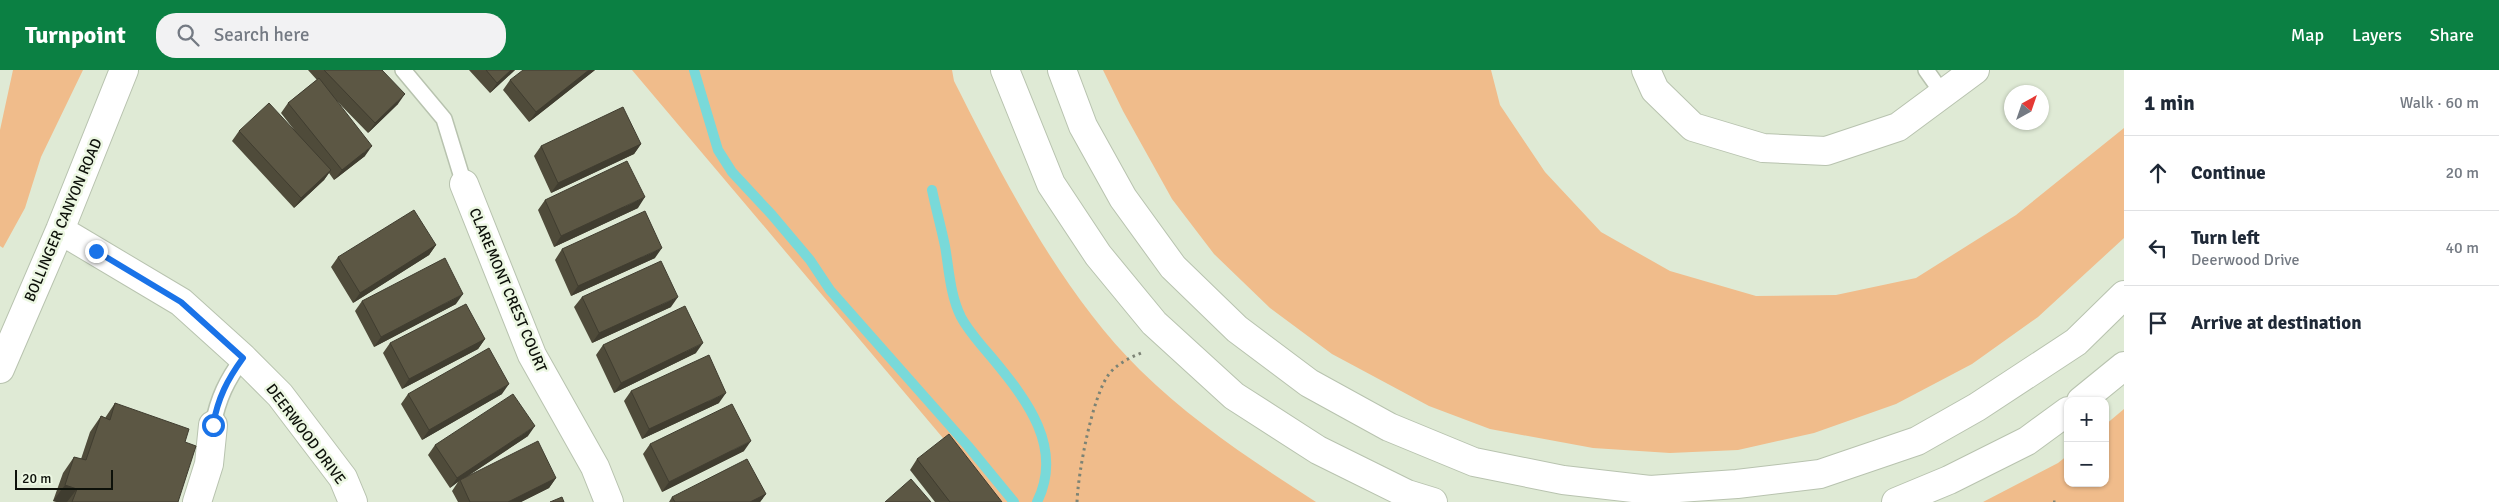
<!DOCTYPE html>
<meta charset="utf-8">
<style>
:root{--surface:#fff;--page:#f2f2f3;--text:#1f2937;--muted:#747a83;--line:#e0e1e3;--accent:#0b8043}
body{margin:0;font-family:Signika,sans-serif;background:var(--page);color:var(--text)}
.controls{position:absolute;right:15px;bottom:15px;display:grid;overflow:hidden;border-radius:10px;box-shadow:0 1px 4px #0004}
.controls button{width:45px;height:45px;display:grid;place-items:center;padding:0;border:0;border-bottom:1px solid var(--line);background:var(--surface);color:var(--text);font:25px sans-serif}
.compass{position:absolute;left:2004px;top:15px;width:45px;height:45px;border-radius:50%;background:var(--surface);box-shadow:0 1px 4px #0004;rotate:40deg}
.scale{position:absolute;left:15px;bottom:12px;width:98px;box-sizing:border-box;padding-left:5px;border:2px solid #0d110a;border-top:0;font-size:14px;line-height:18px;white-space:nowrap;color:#0d110a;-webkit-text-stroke:4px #ecf7e2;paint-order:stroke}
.stop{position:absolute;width:15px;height:15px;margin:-11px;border:4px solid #1a73e8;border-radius:50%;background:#fff}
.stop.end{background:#1a73e8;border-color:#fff;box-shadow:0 1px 5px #0008}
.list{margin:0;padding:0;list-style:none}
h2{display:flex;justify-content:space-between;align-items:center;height:65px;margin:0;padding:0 20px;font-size:21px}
h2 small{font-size:16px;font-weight:400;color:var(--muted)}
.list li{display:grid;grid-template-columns:32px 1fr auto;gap:15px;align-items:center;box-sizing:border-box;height:75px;padding:0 20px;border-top:1px solid var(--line)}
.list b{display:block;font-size:19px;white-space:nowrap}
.list p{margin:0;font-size:16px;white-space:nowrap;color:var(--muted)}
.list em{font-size:16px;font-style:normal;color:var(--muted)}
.icon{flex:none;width:28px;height:28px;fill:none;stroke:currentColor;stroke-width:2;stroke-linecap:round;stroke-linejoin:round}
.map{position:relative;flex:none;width:2124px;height:432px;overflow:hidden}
header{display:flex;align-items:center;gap:30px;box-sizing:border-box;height:70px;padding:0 25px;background:var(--accent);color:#fff}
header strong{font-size:24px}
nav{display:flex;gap:28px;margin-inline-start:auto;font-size:18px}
.search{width:350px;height:45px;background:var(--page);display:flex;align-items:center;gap:12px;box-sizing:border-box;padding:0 18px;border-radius:20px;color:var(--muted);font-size:19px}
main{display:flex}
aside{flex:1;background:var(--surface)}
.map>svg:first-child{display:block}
</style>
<header>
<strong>Turnpoint</strong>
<div class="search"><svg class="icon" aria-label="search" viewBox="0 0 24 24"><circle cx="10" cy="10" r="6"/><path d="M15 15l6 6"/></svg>Search here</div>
<nav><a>Map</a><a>Layers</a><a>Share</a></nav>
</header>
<main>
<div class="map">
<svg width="2124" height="432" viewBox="0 0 2124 432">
<rect width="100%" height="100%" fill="#dfead5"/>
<!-- green -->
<path fill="#f0bc8b" d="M13,0h70l-42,87 -16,51 -22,40 -3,-2v-116z
M632,0h320l2,11c50,99 107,211 186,289 53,52 114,92 176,132h-319z
M1103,0h388l9,35 45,67 56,60 69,39 86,25 80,-1 80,-17 100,-63 108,-87v110l-86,79 -66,47 -76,40 -82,29 -76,17 -68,3 -77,-5 -103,-19 -61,-23 -97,-52 -62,-46 -56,-54 -42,-55 -49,-88z
M2124,339v93h-141l75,-39 10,-8v28h37v-58z"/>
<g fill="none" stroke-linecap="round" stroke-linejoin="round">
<!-- stream -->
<path stroke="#79d9d9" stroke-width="10" d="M694,0l24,80 14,22 40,43 38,45 20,30 138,156 46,56
M932,120c4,19 9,37 13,56 4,23 5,49 16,71 8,15 21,29 32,42 34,41 71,89 44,143"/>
<defs>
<path id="service" d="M403,0l41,49 20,65
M1926,0l17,24
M213,355c5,-27 14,-45 30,-67"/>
<path id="minor" d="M1646,0l9,20 38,37 70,21 63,3 72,-24 77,-57
M464,114l68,171 63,112 14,35
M197,432l12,-38 4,-39"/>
<path id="tertiary" d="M1005,0l46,114 47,71 56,68 80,73 84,54 89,44 26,8
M1062,0l21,56 40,72 50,69 64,62 72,54 80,44 85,35 89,18 87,10 87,-6 83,-10 97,-33 60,-34 99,-65 48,-47
M60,160l121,72 62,56 37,37 63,83 10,24
M0,299l60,-139 64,-160
M2081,331l43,-35
M1896,432l53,-22 78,-39 41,-30"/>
</defs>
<!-- service casing -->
<use href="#service" stroke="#b8c3af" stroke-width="18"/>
<!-- minor casing -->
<use href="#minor" stroke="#b8c3af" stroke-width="30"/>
<!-- tertiary casing -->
<use href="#tertiary" stroke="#b8c3af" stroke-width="30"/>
<!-- path -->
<path stroke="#7c8375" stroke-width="3" stroke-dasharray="2.5 4" stroke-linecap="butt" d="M1077,432c1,-29 15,-105 32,-128 8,-10 20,-16 32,-21
M2053,432h6"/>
<!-- service -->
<use href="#service" stroke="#fff" stroke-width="15"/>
<!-- minor -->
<use href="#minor" stroke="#fff" stroke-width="28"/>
<!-- tertiary -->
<use href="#tertiary" stroke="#fff" stroke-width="28"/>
</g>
<!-- wall -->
<path fill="#4f4b3a" d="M308,0h74l16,34 -30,29 -36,-37 33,60 -31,24 -5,-7 -5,7 -30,28 -62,-67 7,-10h56l-14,-18 7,-10 29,-23z
M469,0h46l-25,23z
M595,0l-66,52 -26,-32 7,-10z
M641,74l-7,10 -83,39 -17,-37 7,-10z
M545,130l93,8 -84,39 -16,-37z
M436,175l-7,10 -76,48 -22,-36 7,-10z
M562,179l93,9 -84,38 -16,-36z
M582,227l89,10 -79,36 -18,-36z
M362,231l94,3 -82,43 -19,-36z
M485,269l-7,10 -76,40 -19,-36 7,-10z
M603,275l93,8 -82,40 -18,-38z
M631,321l88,12 -77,36 -18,-38z
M408,324h94l-80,46 -21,-36z
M115,333l70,39 -7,60h-121l-4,-1 10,-28 11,-16 7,2 9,-27 11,-16 4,2z
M528,366l-63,42h91l-7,10 -28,14h-63l-6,-11 6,-9 -8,6 -22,-33 7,-10z
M650,374l94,7 -82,41 -19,-38z
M917,389l85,43h-67l-25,-32z
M766,424l-6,8h-91l3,-5z"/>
<!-- shaded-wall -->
<path fill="#403d30" d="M511,0h4l-25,23 7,-10z
M589,0h6l-66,52 7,-10z
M405,24l-7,10 -30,29 7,-10z
M641,74l-7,10 -83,39 7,-10z
M372,76l-7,10 -31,24 8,-10z
M331,100l-7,10 -30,28 7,-10z
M645,127l-7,11 -84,39 7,-11z
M436,175l-7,10 -76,48 7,-10z
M662,178l-7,10 -84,38 7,-10z
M463,224l-7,10 -82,43 7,-10z
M678,227l-7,10 -79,36 7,-10z
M485,269l-7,10 -76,40 7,-10z
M703,273l-7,10 -82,40 7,-10z
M509,314l-7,10 -80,46 7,-10z
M726,323l-7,10 -77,36 7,-10z
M535,356l-7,10 -68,45v-1l-10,8 7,-10z
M751,371l-7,10 -82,41 7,-10z
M556,408l-7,10 -28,14h-13z
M65,415l12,4 -10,13h-10l-4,-1z
M766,424l-6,8h-10z"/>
<!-- building -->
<path fill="#5c5744" stroke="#403d30" d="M324,0h58l23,24 -30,29z
M486,0h25l-14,13z
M523,0h66l-53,42 -26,-32z
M319,8l53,68 -30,24 -54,-67z
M269,33l62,67 -30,28 -62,-67z
M623,37l18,37 -83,39 -17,-37z
M627,91l18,36 -84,39 -16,-36z
M414,140l22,35 -76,48 -22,-36z
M645,141l17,37 -84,38 -16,-37z
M445,188l18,36 -82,43 -19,-36z
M661,191l17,36 -79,36 -17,-36z
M466,234l19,35 -76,40 -19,-36z
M685,236l18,37 -82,40 -18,-38z
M489,278l20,36 -80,46 -21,-36z
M709,285l17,38 -77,36 -18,-38z
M513,324l22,32 -78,52 -22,-33z
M115,333l74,26 -4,13 11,4 -18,56h-106l5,-13 -12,-4 9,-28 12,3 15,-44 9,4z
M732,334l19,37 -82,41 -19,-38z
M949,364l53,68h-52l-33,-43z
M538,371l18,37 -48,24h-38l-10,-22z
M747,389l19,35 -16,8h-75l-3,-5z
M911,409l20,23h-46z
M562,427l2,5h-14z"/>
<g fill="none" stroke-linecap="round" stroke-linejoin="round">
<!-- route -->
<path stroke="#1a73e8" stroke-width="6" d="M96,181l85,51 62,56c-16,22 -25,40 -30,67"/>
</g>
<g text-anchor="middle" stroke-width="5" stroke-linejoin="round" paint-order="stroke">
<!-- street labels -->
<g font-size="15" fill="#0d110a" stroke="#ecf7e2">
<text transform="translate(63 150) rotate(-67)" y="5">BOLLINGER CANYON ROAD</text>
<text transform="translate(508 220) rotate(67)" y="5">CLAREMONT CREST COURT</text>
<text transform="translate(306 364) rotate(53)" y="5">DEERWOOD DRIVE</text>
</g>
</g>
</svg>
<div class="controls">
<button>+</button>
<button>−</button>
</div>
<svg class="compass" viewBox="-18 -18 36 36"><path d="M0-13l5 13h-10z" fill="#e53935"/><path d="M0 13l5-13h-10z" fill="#747a83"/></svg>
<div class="scale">20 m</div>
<div class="stop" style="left:213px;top:355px"></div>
<div class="stop end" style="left:96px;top:181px"></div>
</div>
<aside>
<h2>1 min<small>Walk · 60 m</small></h2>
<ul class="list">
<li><svg class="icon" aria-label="ahead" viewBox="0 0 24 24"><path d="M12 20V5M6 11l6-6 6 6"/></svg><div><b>Continue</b></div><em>20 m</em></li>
<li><svg class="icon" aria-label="left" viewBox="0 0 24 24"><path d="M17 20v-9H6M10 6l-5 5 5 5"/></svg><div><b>Turn left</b><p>Deerwood Drive</p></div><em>40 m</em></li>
<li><svg class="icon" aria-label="arrive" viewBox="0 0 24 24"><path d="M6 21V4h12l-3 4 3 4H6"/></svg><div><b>Arrive at destination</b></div></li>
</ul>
</aside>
</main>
